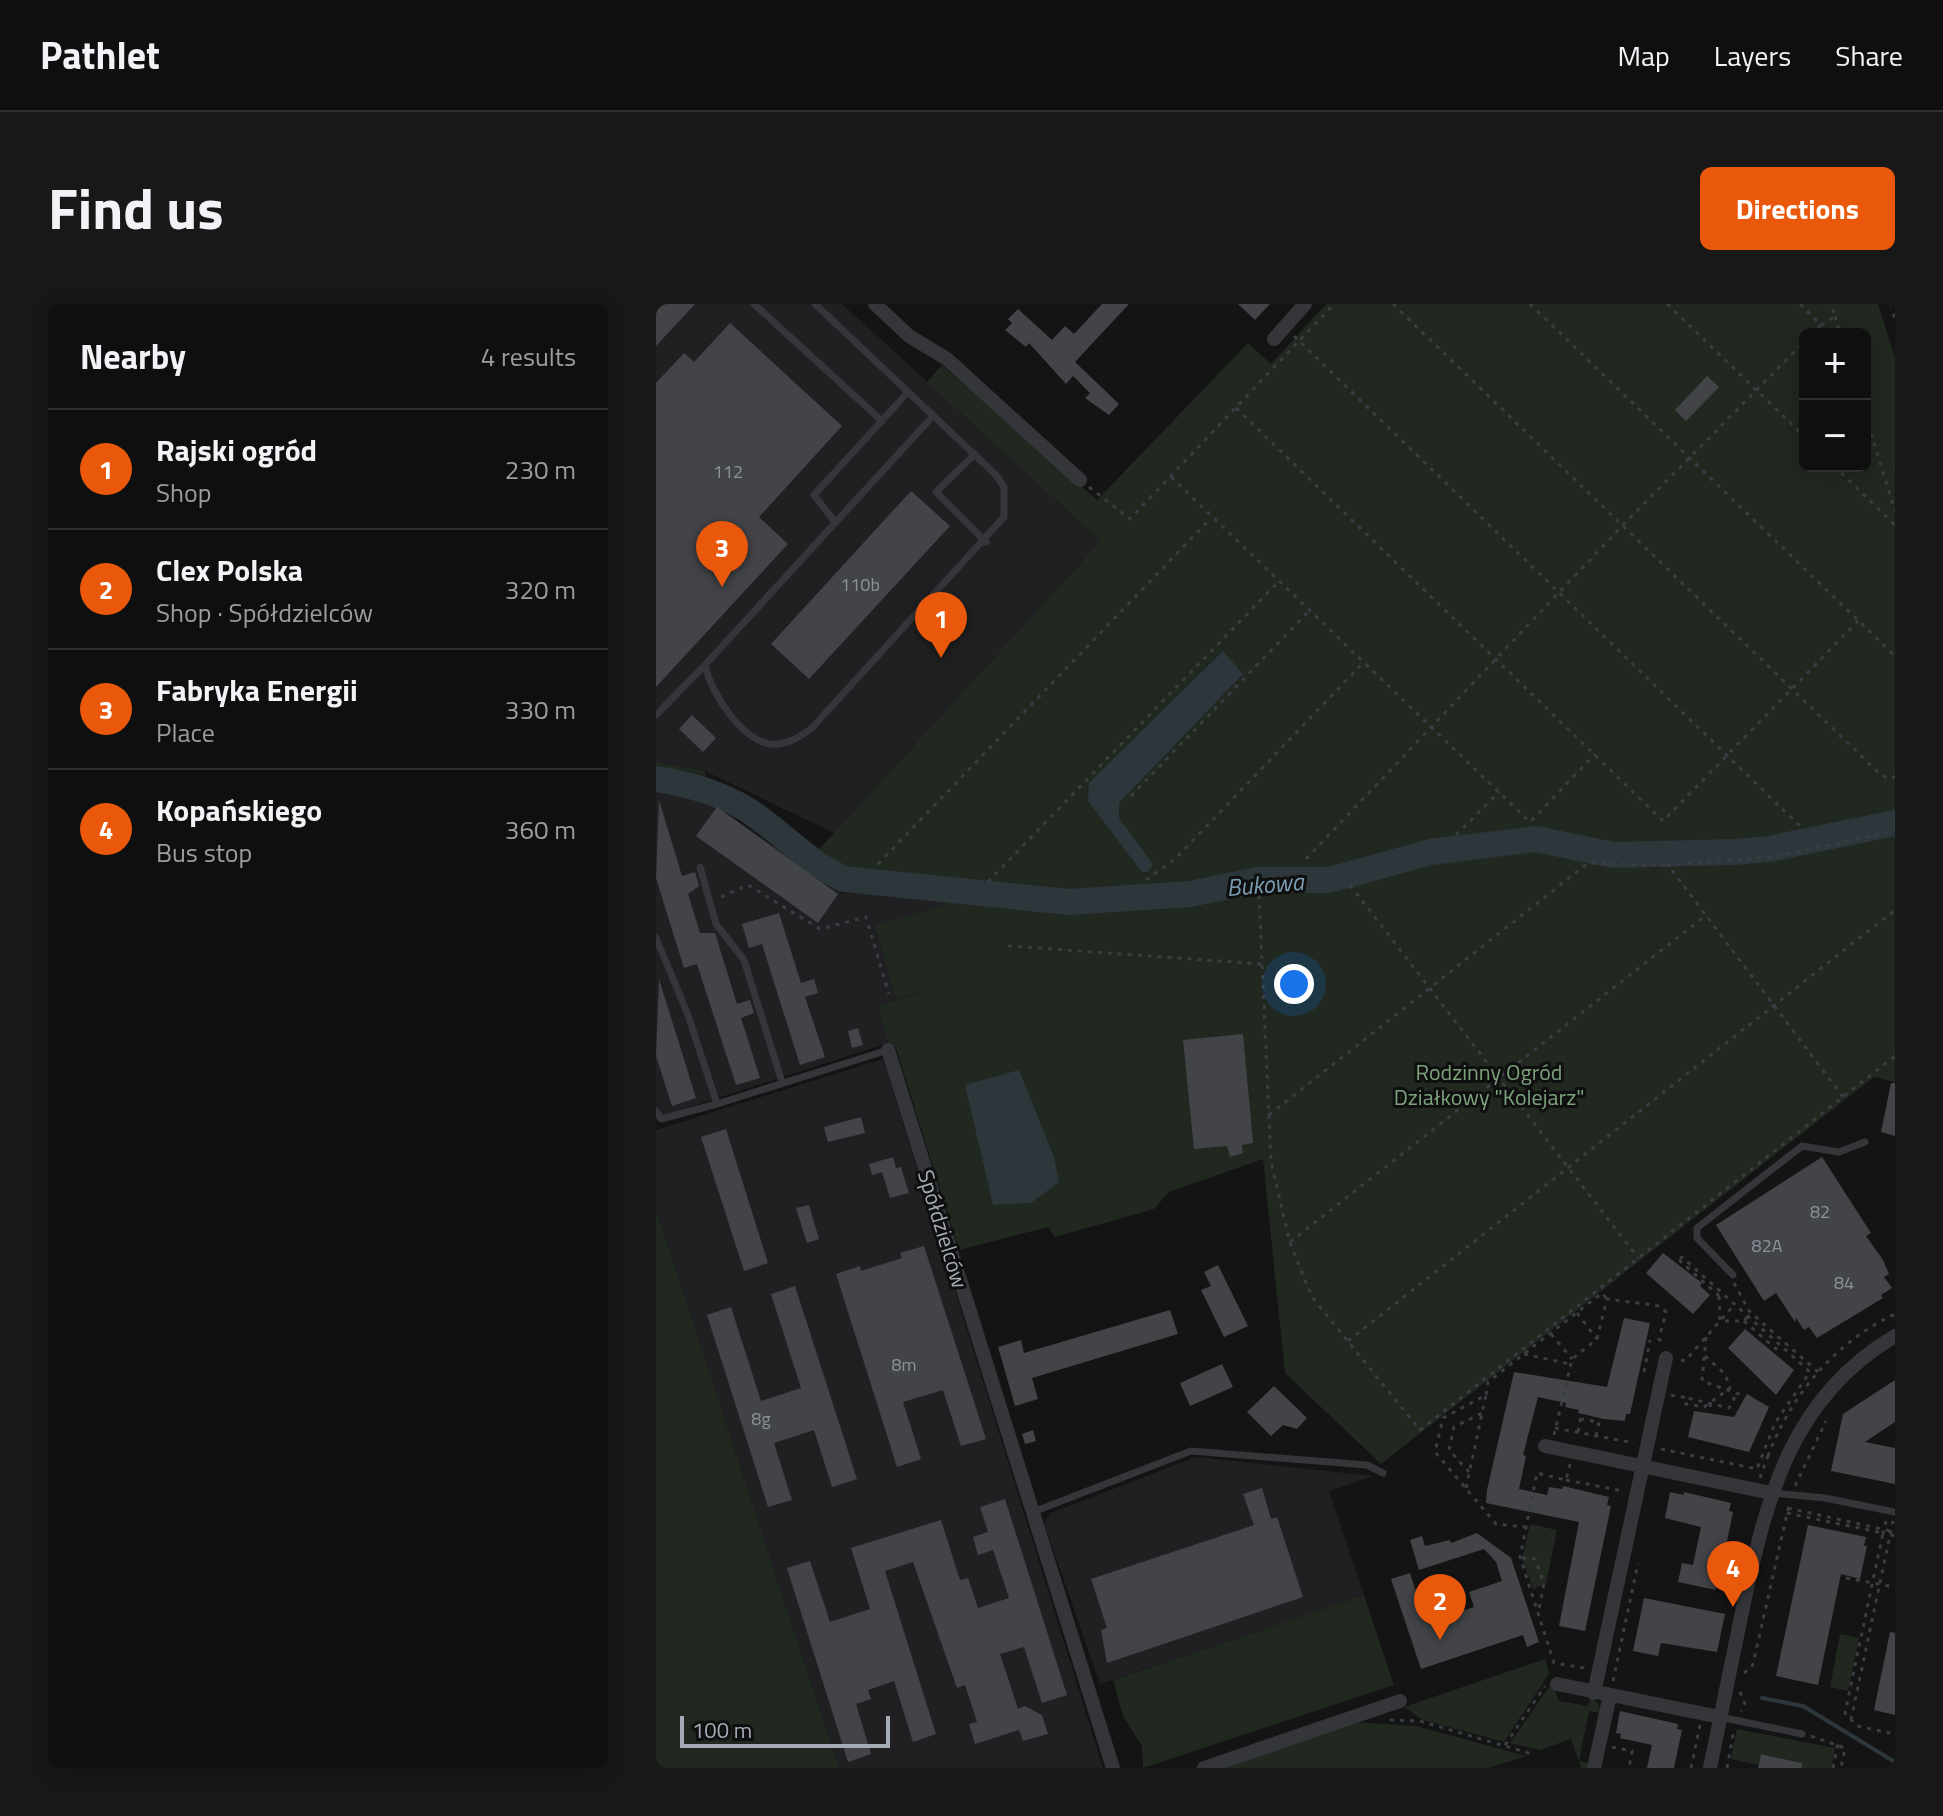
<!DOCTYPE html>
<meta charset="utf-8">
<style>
:root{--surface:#0f0f10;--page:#181819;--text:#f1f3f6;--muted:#9b9c9f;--line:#2f2f30;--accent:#ea580c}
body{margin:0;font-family:"Titillium Web",sans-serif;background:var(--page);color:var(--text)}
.controls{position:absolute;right:24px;top:24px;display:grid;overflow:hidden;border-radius:12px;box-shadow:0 4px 20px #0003}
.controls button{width:72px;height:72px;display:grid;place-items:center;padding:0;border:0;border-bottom:2px solid var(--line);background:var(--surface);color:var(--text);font:40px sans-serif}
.scale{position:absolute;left:24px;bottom:20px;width:210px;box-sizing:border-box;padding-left:8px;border:4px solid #a5acb6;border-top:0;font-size:22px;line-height:28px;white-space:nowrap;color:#a5acb6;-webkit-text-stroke:6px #0f0f10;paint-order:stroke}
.you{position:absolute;left:638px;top:680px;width:28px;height:28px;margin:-20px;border:6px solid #fff;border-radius:50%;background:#1a73e8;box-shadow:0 0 0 12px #1a73e833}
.badge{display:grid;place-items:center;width:52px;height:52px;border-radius:50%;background:var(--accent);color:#fff;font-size:26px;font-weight:700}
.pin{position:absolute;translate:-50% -66px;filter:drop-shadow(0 2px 4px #0008)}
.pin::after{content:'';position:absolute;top:42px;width:28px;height:24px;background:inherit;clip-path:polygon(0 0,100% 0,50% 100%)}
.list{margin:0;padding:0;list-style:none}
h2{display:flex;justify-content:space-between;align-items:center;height:104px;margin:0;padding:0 32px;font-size:34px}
h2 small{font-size:26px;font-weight:400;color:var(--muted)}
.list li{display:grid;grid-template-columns:52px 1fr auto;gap:24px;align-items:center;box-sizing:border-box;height:120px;padding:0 32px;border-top:2px solid var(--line)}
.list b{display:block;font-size:30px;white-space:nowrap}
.list p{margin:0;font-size:26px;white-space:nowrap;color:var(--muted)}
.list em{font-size:26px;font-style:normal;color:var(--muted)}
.map{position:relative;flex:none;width:1239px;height:1464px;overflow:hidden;border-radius:12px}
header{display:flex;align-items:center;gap:48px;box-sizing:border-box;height:112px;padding:0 40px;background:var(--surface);border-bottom:2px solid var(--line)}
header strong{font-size:38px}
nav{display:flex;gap:44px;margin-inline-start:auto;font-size:28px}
.intro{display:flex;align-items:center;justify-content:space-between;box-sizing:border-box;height:192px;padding:0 48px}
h1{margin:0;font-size:56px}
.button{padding:20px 36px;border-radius:12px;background:var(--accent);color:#fff;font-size:28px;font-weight:700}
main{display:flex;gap:48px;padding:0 48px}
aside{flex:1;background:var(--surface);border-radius:12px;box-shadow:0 4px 20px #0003}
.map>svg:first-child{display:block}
</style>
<header>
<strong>Pathlet</strong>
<nav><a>Map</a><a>Layers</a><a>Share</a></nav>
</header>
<div class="intro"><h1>Find us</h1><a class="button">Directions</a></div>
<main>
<aside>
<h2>Nearby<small>4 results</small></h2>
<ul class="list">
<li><span class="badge">1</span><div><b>Rajski ogród</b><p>Shop</p></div><em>230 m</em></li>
<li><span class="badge">2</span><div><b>Clex Polska</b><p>Shop · Spółdzielców</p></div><em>320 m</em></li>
<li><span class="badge">3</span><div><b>Fabryka Energii</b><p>Place</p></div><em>330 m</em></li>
<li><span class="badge">4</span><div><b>Kopańskiego</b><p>Bus stop</p></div><em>360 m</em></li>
</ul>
</aside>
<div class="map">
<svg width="1239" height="1464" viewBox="0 0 1239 1464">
<rect width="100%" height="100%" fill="#141415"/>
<!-- built -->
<path fill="#202022" d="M0,0h186l260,237 -268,292 -129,-62 -49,-9z
M0,488l53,9 133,92 102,3 24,83 -89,27 9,37 -232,75z
M227,755l220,709h-264l-183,-559v-79z
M540,1153l178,19 -45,15 35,104 -264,89 -56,-161 7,-10z"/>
<!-- green -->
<path fill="#202820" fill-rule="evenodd" d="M670,0h552l17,54v456l-137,28 -147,1 -54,-12 -144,16 -96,26 -73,2 -39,10 -119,9 -234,-18 -39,-20 288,-315 -174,-159 15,-17 155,135 151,-157 23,21zM1149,30h60v132h-60z
M0,458l49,9 4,30 -53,-9z
M1239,524v254l-21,-5 -493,387 -96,-91 -22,-214 -94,33 -15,17 -99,28 -7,-10 -89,23 -63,-202 -8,-5 -10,-37 67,-20 -49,13 -21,-74 71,-20 -2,-9 138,11 94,-7 78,-14 79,-2 87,-23 106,-13 23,-1 54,10 38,3 115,-4z
M0,905l183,559h-183z
M874,1220l27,6 -11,54 -13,5 -11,-30z
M708,1291l30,90 -251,83 -1,-22 -19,-30 -10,-36z
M1184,1330l19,4 -11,53 -18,-4z
M889,1355l4,15 -45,68 -81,-22 -19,-13z
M896,1379l7,18 29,5 2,-9 9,7 1,9 -11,-2 -10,50 10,2 -1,5h-7l-10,-29 -31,11 -30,-7z
M698,1418l62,4 110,30 -37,12h-269z
M1081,1425l98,19 -4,20h-33l1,-6 -38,-8 -3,11 -27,-6z"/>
<!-- water -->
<path fill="#2c363b" d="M567,347l20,23 -124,129v15l34,46 -5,8h-6l-54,-71 1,-18z
M363,766l35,87 5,25 -28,21 -38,2 -28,-120z"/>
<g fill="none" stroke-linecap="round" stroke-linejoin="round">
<!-- stream -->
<path stroke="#2c363b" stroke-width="4" d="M1106,1394l41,8 92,56"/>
<!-- river -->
<path stroke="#2c363b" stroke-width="26" d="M0,475c35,5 75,17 103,39 29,21 52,46 85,61l225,23 121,-8 68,-14h71l102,-28 105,-13 77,16 121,-3 35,-3 126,-26"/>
</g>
<!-- building -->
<path fill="#424448" d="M0,0h39l-39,42z
M446,0h27l-54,58 44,42 -10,11 -24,-17 5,-5 -17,-17 -7,8 -37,-41 -3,4 -21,-17 7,-7 -4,-4 10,-10 34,31 13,-14 9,8z
M582,0h32l-15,16z
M74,19l112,103 -83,91 29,27 -132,143v-304l28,-30 10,9z
M1051,72l12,11 -33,34 -11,-11z
M255,187l39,35 -141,153 -38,-35z
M36,411l24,23 -13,14 -24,-23z
M3,496l23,76 13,-4 4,14 -11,8 12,39h15l22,71 13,-4 4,13 -13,5 19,60 -24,7 -39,-121 -13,4 -28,-90z
M61,503l121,87 -20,29 -122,-87z
M123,609l22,70 13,-4 4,14 -13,4 20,60 -25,8 -38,-121 -13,4 -7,-24z
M3,675l37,119 -24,8 -16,-50z
M202,724l5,17 -11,3 -4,-17z
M587,730l10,109 -11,2 1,8 -13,4 -3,-11 -33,3 -11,-109z
M1235,779h4v53l-14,-4z
M205,813l4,16 -37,9 -4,-15z
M70,825l42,134 -24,8 -43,-134z
M237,853l3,11 5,-1 8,26 -19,5 -8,-26 -10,3 -3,-11z
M1166,853l49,76 -5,3 17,24 6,14 -5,3 8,11 -11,7 2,3 -66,40 -8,-11 -5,3 -8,-12 -1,4 -19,-29 -12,8 -48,-76z
M153,901l10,34 -12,4 -11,-35z
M268,942l62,193 -25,7 -18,-56 -40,12 18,57 -24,8 -61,-193 24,-8 1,5 41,-13 -2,-5z
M1007,949l39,30 -2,3 10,9 -17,19 -47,-41z
M562,961l30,61 -24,11 -23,-47 10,-4 -7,-14z
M139,982l62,193 -25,8 -18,-57 -40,13 18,57 -24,7 -61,-192 24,-8 30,94 40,-13 -30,-94z
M514,1006l8,24 -146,44 6,21 -23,7 -17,-59 23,-7 3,13z
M968,1014l26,5 -20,91h-4l-1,7 -21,-2 -26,-6 1,-3 -14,-3 1,-4 -28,-6 -15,58 3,1 -7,33 28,6 2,-8 13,2 1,-3 46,11 -2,8 4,1 -26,125 -26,-5 20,-104 -93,-19 1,-13 27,-118 93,15z
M1089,1025l49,41 -18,25 -48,-47z
M566,1060l11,23 -43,19 -10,-23z
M1239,1076v42l-30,20 30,6v36l-64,-13 12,-57z
M618,1082l33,32 -10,11 -14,-4 -12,11 -24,-24z
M1091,1090l22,13 -20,45 -61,-15 6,-26 40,6z
M377,1126l3,11 -11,3 -3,-10z
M606,1184l9,31 6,-2 26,80 -196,66 -6,-33 6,-2 -16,-49 163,-54 -11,-31z
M1014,1188l14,3v-3l47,11 -2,8 4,1 -8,39h3l-12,39 -38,-8 4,-19 11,2 8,-38 -36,-9z
M349,1195l62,196 -25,8 -18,-56 -24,7 18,55 7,-3 17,9 6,19 -25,7 -4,-11 -44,14 -6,-20 8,-2 -12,-37 -8,3 -44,-126 -28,9 51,163 -23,8 -19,-61 -26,9 3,9 -15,5 15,50 -23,8 -61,-194 23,-7 20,61 40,-13 -19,-61 90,-28 19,60 8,-2 10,30 31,-10 -16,-48 -15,5 -5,-18 15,-5 -8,-25z
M1152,1221l58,12 -2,9h3l-7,33 -19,-5 -23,111 -42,-9z
M821,1229l34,25 28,84 -12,5 -4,-12 -102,34 -30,-90 19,-6 16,50 48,-16 -5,-15 33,-11 -6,-19 -12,-13 -65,21 -9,-30 12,-4 3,10 25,-6 1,3z
M988,1294l81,16 -8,38 -56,-9 -3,13 -25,-5z
M1234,1328l5,1v82l-21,-5z
M964,1407l58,13 -1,5 5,1 -8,38h-27l5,-23 -32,-7 1,-4 -5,-1z
M1105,1450l41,9v5h-44z"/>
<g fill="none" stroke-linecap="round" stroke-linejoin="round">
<!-- path -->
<path stroke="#3a3d41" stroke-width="3" stroke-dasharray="4 6" stroke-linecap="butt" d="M737,0l487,470 9,5 6,-2
M874,0l365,352
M1011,0l138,133
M1144,0l21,21 -10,9
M1235,0l4,16
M1179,12l5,18
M1165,21l14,-9 -4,-12
M638,32l509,493
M580,104l427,413 195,-200
M1209,110l30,97
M1178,162l61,59
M515,173l359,345 65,-68
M433,183l41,32 204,-215
M475,492l178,-185
M800,531l43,-43
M650,555l317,-334 182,-184
M222,560l333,-346
M490,576l30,-22 187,-195
M332,578l291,-301
M694,581l288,373
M603,591l12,267 19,81 22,54 108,133 475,-374
M65,593l27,-12 72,44 46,-12 23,77
M352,642l254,18
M1187,793l-175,-232 105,-8 122,-26
M613,811l319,-252 80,2
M634,938l415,-326
M1023,956l40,36 3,-4
M1078,979l15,28 69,61
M1063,992l1,25h24l4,-5
M921,1009l20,26
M1088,1017l32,28 4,-4
M895,1030l21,25
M1050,1033l-4,44 40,14
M692,1037l547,-431
M868,1050l46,10
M1049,1052l20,18 5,14 -26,19 -18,-3 1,-6 42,10 8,-15
M1025,1056l4,1 50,-57
M988,1068l6,-32
M830,1091l2,-13 114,-89 4,5
M1015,1091l16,3
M1054,1099l1,9
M924,1115l19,3
M899,1124l79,15
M922,1128l3,-18
M898,1131l18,-76 25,-20 10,-40 53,7 6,6 -7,27 5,6
M940,1132l4,-18
M1005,1145l96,20 18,-46 35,-51 -128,-115 -5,5
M1112,1152c23,-61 67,-114 127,-142
M914,1160l-4,16 -29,-7 -17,84 34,106 30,5
M813,1168l-20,-22 5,-23 28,-14
M1104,1174l8,-22
M910,1176l57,11
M1139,1182l31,-65
M810,1184l20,-93 -43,23 -8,34 61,72 30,3
M1132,1204l107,24
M1131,1209l96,20 -38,180 12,13 38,8
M1230,1217l-3,12 12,3
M1071,1250l12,3
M866,1254l13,1 9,25 -5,25
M1067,1271l12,3
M1070,1272l5,-21
M1190,1274l49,9
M1088,1369l8,-6 3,-12 34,-150
M957,1377l25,-118
M1084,1388l5,12 -4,7
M734,1416l30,1 112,33
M1195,1416l42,-199
M1155,1432l34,12 -4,20
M849,1441l40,-59
M956,1443l20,4 -3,17
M1035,1464l9,-43
M1071,1464l7,-39
M1177,1464l5,-25"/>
<!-- lane -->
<path stroke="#34363a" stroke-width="7" d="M98,0l128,117
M159,0l181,171 8,12v30l-193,212c-12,8 -25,17 -41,15 -30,-5 -59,-52 -65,-79l228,-249
M319,150l-39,38 50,50
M179,218l-21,-27 94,-103
M0,411l49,-50
M44,563l16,57 28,36 38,122
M0,634l32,77 29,89 171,-54
M0,807l5,8 56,-15
M1077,971l-36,-37v-10l105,-82 37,6 26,-10
M1118,1189l51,5 70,14
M377,1208l158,-61 176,14 16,8
M1064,1413l82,17"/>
<!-- street -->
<path stroke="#34363a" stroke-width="14" d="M219,0l34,32 38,23 133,121
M618,35l31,-35
M232,746l225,718
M889,1142l226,47
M901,1380l163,33
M938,1389l72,-335
M548,1464l196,-67
M938,1464l16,-73
M1054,1464c11,-54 22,-107 33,-161 24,-110 48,-210 152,-271"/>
</g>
<g text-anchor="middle" stroke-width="6" stroke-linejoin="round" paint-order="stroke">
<!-- number labels -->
<g font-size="18" fill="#8c929a">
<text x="72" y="174">112</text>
<text x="204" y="287">110b</text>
<text x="1164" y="914">82</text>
<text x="1111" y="948">82A</text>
<text x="1188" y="985">84</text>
<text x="248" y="1067">8m</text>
<text x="105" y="1121">8g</text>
</g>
<!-- park labels -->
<g font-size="22" fill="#7ca27b" stroke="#0f0f10">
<text x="833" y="776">Rodzinny Ogród<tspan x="833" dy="25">Działkowy "Kolejarz"</tspan></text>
</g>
<!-- street labels -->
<g font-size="22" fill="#a5acb6" stroke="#0f0f10">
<text transform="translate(287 925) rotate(73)" y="8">Spółdzielców</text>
</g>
<!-- water labels -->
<g font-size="24" font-style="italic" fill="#7b9db2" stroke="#0f0f10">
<text transform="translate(609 581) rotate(-5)" y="8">Bukowa</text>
</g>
</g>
</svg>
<div class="controls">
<button>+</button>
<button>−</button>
</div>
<div class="scale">100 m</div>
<div class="you"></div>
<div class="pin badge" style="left:285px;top:354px">1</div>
<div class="pin badge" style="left:784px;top:1336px">2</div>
<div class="pin badge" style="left:66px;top:283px">3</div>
<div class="pin badge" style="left:1077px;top:1303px">4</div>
</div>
</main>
